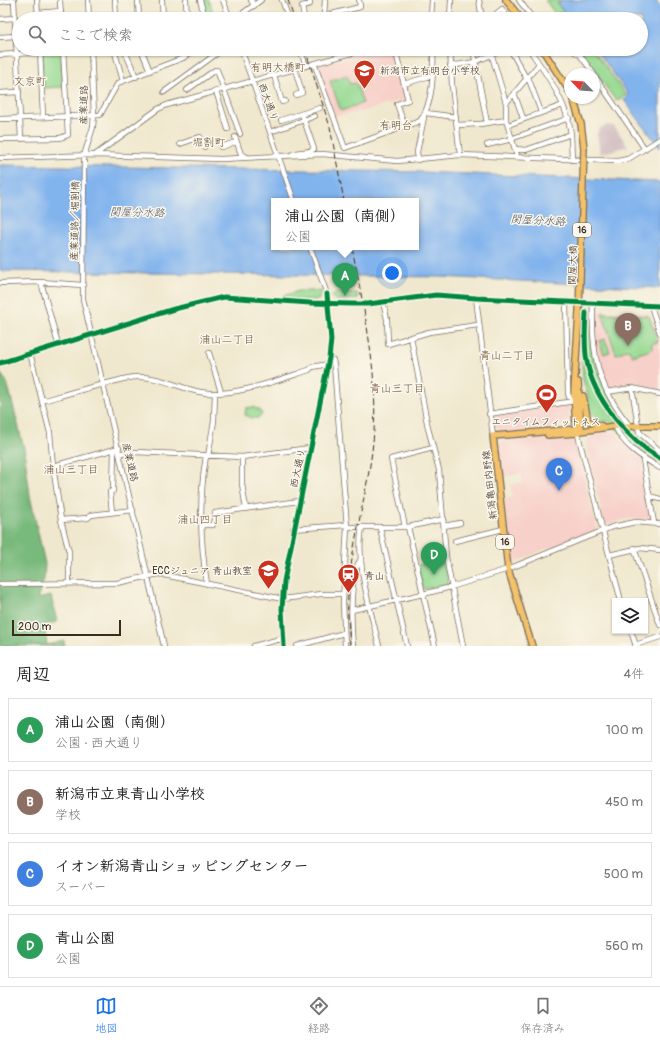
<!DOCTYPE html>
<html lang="ja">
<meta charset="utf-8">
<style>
:root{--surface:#fff;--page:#f6f6f6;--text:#202124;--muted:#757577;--line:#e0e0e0;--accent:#1a73e8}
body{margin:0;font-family:Pangolin,"Klee One",sans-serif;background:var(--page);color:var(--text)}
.controls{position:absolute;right:12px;bottom:12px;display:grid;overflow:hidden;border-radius:0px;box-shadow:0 1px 3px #0004}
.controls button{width:36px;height:36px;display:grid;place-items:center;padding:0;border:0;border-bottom:1px solid var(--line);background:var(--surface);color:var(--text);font:20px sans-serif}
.compass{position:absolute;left:564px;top:68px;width:36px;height:36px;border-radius:50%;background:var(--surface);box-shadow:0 1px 3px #0004;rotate:295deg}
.scale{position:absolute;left:12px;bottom:10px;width:109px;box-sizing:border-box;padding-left:4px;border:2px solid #3b2a1e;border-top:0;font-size:11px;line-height:14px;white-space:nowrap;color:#3b2a1e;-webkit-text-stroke:3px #fbf7ec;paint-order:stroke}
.you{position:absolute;left:392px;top:273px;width:14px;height:14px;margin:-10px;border:3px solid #fff;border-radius:50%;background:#1a73e8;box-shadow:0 0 0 6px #1a73e833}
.badge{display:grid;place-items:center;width:26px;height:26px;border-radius:50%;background:var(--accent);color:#fff;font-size:13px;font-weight:700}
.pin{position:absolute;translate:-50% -33px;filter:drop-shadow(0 1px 2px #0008)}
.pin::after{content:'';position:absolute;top:21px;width:14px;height:12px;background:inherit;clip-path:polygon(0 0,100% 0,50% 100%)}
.popup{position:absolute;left:271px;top:198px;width:148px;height:52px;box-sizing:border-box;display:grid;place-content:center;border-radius:0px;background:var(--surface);filter:drop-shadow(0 1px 3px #0005);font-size:13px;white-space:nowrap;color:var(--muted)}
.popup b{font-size:15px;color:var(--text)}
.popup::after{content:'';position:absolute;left:50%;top:100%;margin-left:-8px;border:8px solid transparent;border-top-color:var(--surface)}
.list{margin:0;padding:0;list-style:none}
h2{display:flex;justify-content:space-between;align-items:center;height:52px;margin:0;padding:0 16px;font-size:17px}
h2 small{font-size:13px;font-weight:400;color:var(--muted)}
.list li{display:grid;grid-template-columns:26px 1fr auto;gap:12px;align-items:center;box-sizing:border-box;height:64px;margin:0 8px 8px;padding:0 8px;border:1px solid var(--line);border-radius:0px}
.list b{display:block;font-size:15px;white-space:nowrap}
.list p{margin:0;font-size:13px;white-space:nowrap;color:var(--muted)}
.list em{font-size:13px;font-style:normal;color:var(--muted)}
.icon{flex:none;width:22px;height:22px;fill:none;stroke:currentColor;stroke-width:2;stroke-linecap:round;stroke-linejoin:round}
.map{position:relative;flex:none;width:660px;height:646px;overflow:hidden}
.search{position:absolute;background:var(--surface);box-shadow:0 1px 3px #0004;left:12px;right:12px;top:12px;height:44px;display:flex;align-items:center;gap:10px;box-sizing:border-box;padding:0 14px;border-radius:22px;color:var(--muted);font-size:15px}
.sheet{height:340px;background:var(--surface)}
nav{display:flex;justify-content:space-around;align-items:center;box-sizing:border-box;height:56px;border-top:1px solid var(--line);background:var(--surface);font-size:11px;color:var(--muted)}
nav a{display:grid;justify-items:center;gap:2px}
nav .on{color:var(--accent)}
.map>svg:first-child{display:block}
</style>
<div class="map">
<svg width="660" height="646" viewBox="0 0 660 646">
<rect width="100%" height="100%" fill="#fbf7ec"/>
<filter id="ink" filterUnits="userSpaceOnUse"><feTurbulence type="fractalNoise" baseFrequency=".025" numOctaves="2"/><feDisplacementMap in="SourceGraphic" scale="8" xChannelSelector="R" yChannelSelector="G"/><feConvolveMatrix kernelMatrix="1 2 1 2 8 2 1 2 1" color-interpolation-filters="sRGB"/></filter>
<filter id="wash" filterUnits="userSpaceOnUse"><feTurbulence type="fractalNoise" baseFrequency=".012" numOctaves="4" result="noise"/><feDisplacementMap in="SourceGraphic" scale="16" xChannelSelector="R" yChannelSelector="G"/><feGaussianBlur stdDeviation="0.9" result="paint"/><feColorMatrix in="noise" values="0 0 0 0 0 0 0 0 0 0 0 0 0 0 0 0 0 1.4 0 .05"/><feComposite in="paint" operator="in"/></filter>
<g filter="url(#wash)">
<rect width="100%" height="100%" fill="#f0e8ce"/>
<!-- built -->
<path fill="#f7d0c9" d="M378,49h16l12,50 -38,11 -33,6 -19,-50z
M599,311l50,2 11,29v48l-27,-6 -24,6 -8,-18 -5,-21 -1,-37z
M569,404l1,10 -2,8 -6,3 -18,4 -41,3 -8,-5 -2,-6v-5z
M614,432l28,27 9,59 -24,1 -20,5 -3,-1 -18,-81 6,-8z
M569,436l6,5 22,88 -2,3 -45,17h-5l-33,15 -2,-1 -2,-35 -5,-28 10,-3 -3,-12 13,-3 -2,-9 -22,5 -2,-30 6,-7 36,-4 15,2z"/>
<!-- industrial -->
<path fill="#d2bec1" d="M608,125l6,1 14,20 -28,8 -3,-21 3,-5z"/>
<!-- green -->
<path fill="#96d992" stroke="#688258" d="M201,0h8l4,12 -7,3z
M545,0h16l-4,3 11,16h-9z
M579,49h14l33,46 -10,6z
M59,53l2,2 2,32 -19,1 -2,-34z
M347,75l3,9 6,-1 7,20 -22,8 -11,-30z
M298,291h23v4l-3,5h-29l-6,-4z
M339,293h18l1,6 -22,1 -4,-3v-2z
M587,307l5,2 3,53 28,58 37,32v14l-22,-15 -30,-30 -8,1 -12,-11v-15l-5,-16 -1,-20z
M602,313l47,3 9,26 -7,2 2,5 -21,7 -3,-7 -13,5z
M605,339l5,13 -6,2 -5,-13z
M253,407l8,4 1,3 -4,4h-6l-7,-3 1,-7z
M443,559l6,25 -26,5 -5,-24z"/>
<!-- forest -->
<path fill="#78b97c" stroke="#5a724d" d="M0,373l7,9 17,66 6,48 15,68 -1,15 -7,20 14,-3 6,26 -13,3 3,20 17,-4 1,5h-65z"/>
<!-- water -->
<path fill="#81b3ed" stroke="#5e6e86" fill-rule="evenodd" d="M562,0h94l4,6v142l-36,-48 4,-6 -32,-45h45v-30h-66l-2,-2 -5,2 -10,-15z
M0,165l422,7 238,10v106l-221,-11 -439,-6zM274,201h142v46h-142z"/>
</g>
<g filter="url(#ink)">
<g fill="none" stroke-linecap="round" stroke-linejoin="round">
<defs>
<path id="minor" d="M14,0l7,139
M37,0l1,19
M60,0l1,19
M88,0l1,19
M115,0l1,19
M138,0l1,19
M162,0l1,19
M186,0l1,19
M200,0l5,19
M223,0l7,19
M251,0l3,6
M282,0l7,19
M325,0l-1,16 36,-9 -1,-7
M479,0l3,19
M519,0l14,19
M0,2l14,-2
M38,13l23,-2
M304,17l-2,-11 8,-2v-4
M0,19l15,-1
M235,19l26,-19
M431,19l1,-19
M450,19l1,-19
M490,19l12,-10 7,10
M0,37l16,-1
M40,49l3,68
M91,49l3,66 -1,12 -9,29 -1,143 81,347
M114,49l9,32
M124,49l12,28
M141,49l9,22
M241,49l53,152
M300,49l6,17
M395,49l13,51 -11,4 8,23
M450,49l2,36 8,70
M473,49l14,74
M490,49l16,54v17l11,36
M510,49l15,27 3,1 13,35
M570,49l10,6 14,19
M0,55l96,-6
M314,63l31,85 75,-27c13,-16 14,-52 13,-72
M450,66l25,-4 30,-13
M295,69l7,24 -6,2
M274,75l8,27 3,-1
M594,75l51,74
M404,84l29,-9
M187,90l28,-20h2l23,64
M216,91l12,38
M164,92l59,-43
M0,93l19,-1
M514,93l9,25
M506,103l33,-39
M426,113l30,4
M303,117l1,3 11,-4
M0,119l100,-4 18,-32 65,-25 12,-9
M281,120l39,-12
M457,125l23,-1 26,-4
M508,125l55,-20
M270,132l34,-12 10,29c-7,5 -16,1 -23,6
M571,134l1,26
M235,137l6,17 6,3
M0,139l60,-1 8,-3 -5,-86
M180,144l20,-7 4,10
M487,145l21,-5 61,-22
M221,147l15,-5
M515,149l11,1 45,-16c-4,-32 -24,-59 -42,-85
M95,155l63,-46 9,-4 199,-56
M0,158l95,-3 126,4 101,-5 75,7 63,-6 158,6 10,-2 32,-20
M418,160l-1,-8 7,-35
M41,282l17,62
M0,283l41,-1 41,3
M476,298l17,138
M383,302l4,17 1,25 41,-12 49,-7
M566,302l2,91 1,4 6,2
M593,303c-2,50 4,84 37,123
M368,304l68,-9 40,3 184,8
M651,306l9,27
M411,338l17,90 11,42 7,87 17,89
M30,353l20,80 3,33 8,54 8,32v31
M209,353l12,39
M329,358l4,2 1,5 13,162 -4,75 2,44
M0,363l174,-54 50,-12 86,6 43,1
M632,388l7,44 21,19
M607,392l25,-4 28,6
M42,399l4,1c20,-6 41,-12 62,-17 9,-2 19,-6 29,-6 22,-1 42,11 63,15 32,6 78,-12 109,-22l3,-3 16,-3
M489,414l86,-13
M615,426c7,19 28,32 45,42
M577,431l44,170
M120,453l16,-1 106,5 68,-9
M206,456c-7,42 -6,86 1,128
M208,456l6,-35 1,-28
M242,457v27l4,25
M644,458l-1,2 11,63
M53,466l66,-18
M649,496l11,3
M112,512l-2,-20 3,-1 1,-42
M61,520l27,-2 3,-3 42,-5
M201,525h12l2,-12 84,-12
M444,526l16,-3
M347,527h61l36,-8
M362,527c-7,37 9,83 17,119
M405,527l-14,-68 42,-11
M408,527l15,67 28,-7 57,-18 104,-42 24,-5 24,2
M380,528l27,118
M293,529l53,-4
M455,541l48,-12
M634,548l26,77
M609,555l31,-7 20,2
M0,584l117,-1 42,-9 124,25 38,-5h22
M352,610l71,-16 12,52
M631,631l5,15
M635,645l25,-8
M254,646l30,-8
M284,646l-2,-37 2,-28 45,-223 2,-18 -4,-46 -17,-47
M297,646l47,-13
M353,646c-2,-19 -4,-73 8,-87"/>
<path id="major" d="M506,0l15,19
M542,49l28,43
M573,98l8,26 3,24
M578,382l3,49
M583,396l5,25 14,5
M576,429l-2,-37 5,-80
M548,435l29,-2 4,-2
M532,646l-24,-77 -15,-133 83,-7 5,2 34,-5h45"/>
</defs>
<!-- minor casing -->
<use href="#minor" stroke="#7a6c5c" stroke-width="6"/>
<!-- major casing -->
<use href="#major" stroke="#7a6c5c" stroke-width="8"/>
<!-- minor -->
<use href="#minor" stroke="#fff" stroke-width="4.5"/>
<!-- major -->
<use href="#major" stroke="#f3c26a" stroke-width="5.5"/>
<!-- rail -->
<path stroke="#3b2a1e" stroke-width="1" stroke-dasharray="6 3" stroke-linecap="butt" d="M288,0l6,19
M305,49l25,78 14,74
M350,646c-1,-17 -3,-34 -2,-51 3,-52 20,-102 25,-153 7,-65 -9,-131 -21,-195"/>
<defs>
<path id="minor-bridge" d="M353,304h15"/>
<path id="major-bridge" d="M579,312l5,-164"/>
</defs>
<!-- minor-bridge casing -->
<use href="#minor-bridge" stroke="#7a6c5c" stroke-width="6" stroke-linecap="butt"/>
<!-- major-bridge casing -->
<use href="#major-bridge" stroke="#7a6c5c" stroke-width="8" stroke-linecap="butt"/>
<!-- minor-bridge -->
<use href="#minor-bridge" stroke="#fff" stroke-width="4.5"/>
<!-- major-bridge -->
<use href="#major-bridge" stroke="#f3c26a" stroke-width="5.5"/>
<defs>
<path id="cycleway" d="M586,313c-1,16 -2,33 1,49 7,37 41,78 73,96
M0,363l174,-54 50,-12 86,6 43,1h15l68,-9 40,3 184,8
M284,646l-2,-37 2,-28 45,-223 2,-18 -4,-46"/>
</defs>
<!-- cycleway casing -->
<use href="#cycleway" stroke="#fbf7ec" stroke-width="8"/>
<!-- cycleway -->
<use href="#cycleway" stroke="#00873e" stroke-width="5"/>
</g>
</g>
<!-- icons -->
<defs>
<symbol id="school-pin" viewBox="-11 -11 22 30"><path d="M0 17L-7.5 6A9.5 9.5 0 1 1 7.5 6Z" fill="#c8321e" stroke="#fbf7ec"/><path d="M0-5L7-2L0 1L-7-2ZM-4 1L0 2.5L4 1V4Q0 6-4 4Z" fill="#fff"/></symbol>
<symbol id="stadium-pin" viewBox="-11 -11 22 30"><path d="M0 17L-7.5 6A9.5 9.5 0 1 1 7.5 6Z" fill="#c8321e" stroke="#fbf7ec"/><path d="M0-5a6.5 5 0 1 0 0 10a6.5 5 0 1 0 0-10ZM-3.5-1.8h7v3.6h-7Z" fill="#fff"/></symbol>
<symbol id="university-pin" viewBox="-11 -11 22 30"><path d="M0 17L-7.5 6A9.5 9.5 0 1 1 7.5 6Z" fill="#c8321e" stroke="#fbf7ec"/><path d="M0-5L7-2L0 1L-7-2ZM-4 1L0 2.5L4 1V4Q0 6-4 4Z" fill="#fff"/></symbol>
<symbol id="station-pin" viewBox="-11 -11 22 30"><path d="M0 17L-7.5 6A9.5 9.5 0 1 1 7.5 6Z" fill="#c8321e" stroke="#fbf7ec"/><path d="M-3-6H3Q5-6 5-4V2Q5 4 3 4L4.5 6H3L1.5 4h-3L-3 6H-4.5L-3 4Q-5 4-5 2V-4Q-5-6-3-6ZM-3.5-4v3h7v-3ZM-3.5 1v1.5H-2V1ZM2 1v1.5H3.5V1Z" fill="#fff"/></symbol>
</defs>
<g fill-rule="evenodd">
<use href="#school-pin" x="352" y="58" width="25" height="34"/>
<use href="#stadium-pin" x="534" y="382" width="25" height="34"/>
<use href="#university-pin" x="256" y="558" width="25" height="34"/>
<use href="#station-pin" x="336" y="562" width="25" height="34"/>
</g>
<g text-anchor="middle" stroke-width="3" stroke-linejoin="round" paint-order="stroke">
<!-- shield labels -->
<g fill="#fbf7ec" stroke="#75685c" stroke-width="1">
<rect x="573" y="223" width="18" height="14" rx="3"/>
<rect x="496" y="535" width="18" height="14" rx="3"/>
</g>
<g font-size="9" font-weight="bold" fill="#3b2a1e">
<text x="582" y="233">16</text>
<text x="505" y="545">16</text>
</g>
<!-- poi labels -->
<g font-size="10" fill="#3b2a1e" stroke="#fbf7ec" text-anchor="start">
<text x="380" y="74">新潟市立有明台小学校</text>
<text x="546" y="425" text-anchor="middle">エニタイムフィットネス</text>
<text x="252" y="574" text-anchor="end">ECCジュニア 青山教室</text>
<text x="364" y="579">青山</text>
</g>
<!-- street labels -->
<g font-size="10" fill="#3b2a1e" stroke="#fbf7ec">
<text transform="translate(269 102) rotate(70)" y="4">西大通り</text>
<text transform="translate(83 105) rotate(-89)" y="4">産業道路</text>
<text transform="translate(74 221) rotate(-89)" y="4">産業道路／堀割橋</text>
<text transform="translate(572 265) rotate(-88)" y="4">関屋大橋</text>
<text transform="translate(131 462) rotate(77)" y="4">産業道路</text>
<text transform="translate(297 468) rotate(-78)" y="4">西大通り</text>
<text transform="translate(489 485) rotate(-96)" y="4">新潟亀田内野線</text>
</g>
<!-- neighbourhood labels -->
<g font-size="11" fill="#6c533c" stroke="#fbf7ec">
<text x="278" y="71">有明大橋町</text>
<text x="30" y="85">文京町</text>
<text x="396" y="129">有明台</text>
<text x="209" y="146">堀割町</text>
<text x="227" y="343">浦山二丁目</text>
<text x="507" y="359">青山二丁目</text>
<text x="397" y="392">青山三丁目</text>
<text x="71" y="473">浦山三丁目</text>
<text x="205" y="523">浦山四丁目</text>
</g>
<!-- water labels -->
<g font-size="11" font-style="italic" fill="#50535c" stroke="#fbf7ec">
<text transform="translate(137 212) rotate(1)" y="4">関屋分水路</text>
<text transform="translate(538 220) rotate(3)" y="4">関屋分水路</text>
</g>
</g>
</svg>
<div class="controls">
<button><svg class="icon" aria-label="layers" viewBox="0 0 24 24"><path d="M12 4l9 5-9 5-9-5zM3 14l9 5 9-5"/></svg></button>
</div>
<svg class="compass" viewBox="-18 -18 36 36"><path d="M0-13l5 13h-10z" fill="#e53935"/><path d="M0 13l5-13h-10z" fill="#757577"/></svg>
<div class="scale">200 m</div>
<div class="you"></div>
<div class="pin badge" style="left:345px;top:296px;background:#2e9e5b">A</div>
<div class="popup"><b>浦山公園（南側）</b>公園</div>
<div class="pin badge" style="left:628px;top:346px;background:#8d6e63">B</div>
<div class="pin badge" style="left:559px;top:491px;background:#3f7fe0">C</div>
<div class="pin badge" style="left:434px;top:575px;background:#2e9e5b">D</div>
<div class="search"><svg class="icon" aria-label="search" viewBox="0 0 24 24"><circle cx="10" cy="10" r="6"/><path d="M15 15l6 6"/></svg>ここで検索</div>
</div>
<section class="sheet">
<h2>周辺<small>4件</small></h2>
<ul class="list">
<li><span class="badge" style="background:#2e9e5b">A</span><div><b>浦山公園（南側）</b><p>公園 · 西大通り</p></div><em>100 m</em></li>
<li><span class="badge" style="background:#8d6e63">B</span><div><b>新潟市立東青山小学校</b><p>学校</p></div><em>450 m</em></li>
<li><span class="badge" style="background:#3f7fe0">C</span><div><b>イオン新潟青山ショッピングセンター</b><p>スーパー</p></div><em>500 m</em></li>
<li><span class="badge" style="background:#2e9e5b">D</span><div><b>青山公園</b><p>公園</p></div><em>560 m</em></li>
</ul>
</section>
<nav>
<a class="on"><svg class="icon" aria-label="map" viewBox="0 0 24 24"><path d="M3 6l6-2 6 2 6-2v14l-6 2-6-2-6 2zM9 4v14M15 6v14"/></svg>地図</a>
<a><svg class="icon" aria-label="directions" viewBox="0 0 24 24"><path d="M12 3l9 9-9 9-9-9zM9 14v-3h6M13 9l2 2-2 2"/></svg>経路</a>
<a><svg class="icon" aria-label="saved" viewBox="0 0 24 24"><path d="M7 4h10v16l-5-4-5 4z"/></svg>保存済み</a>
</nav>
